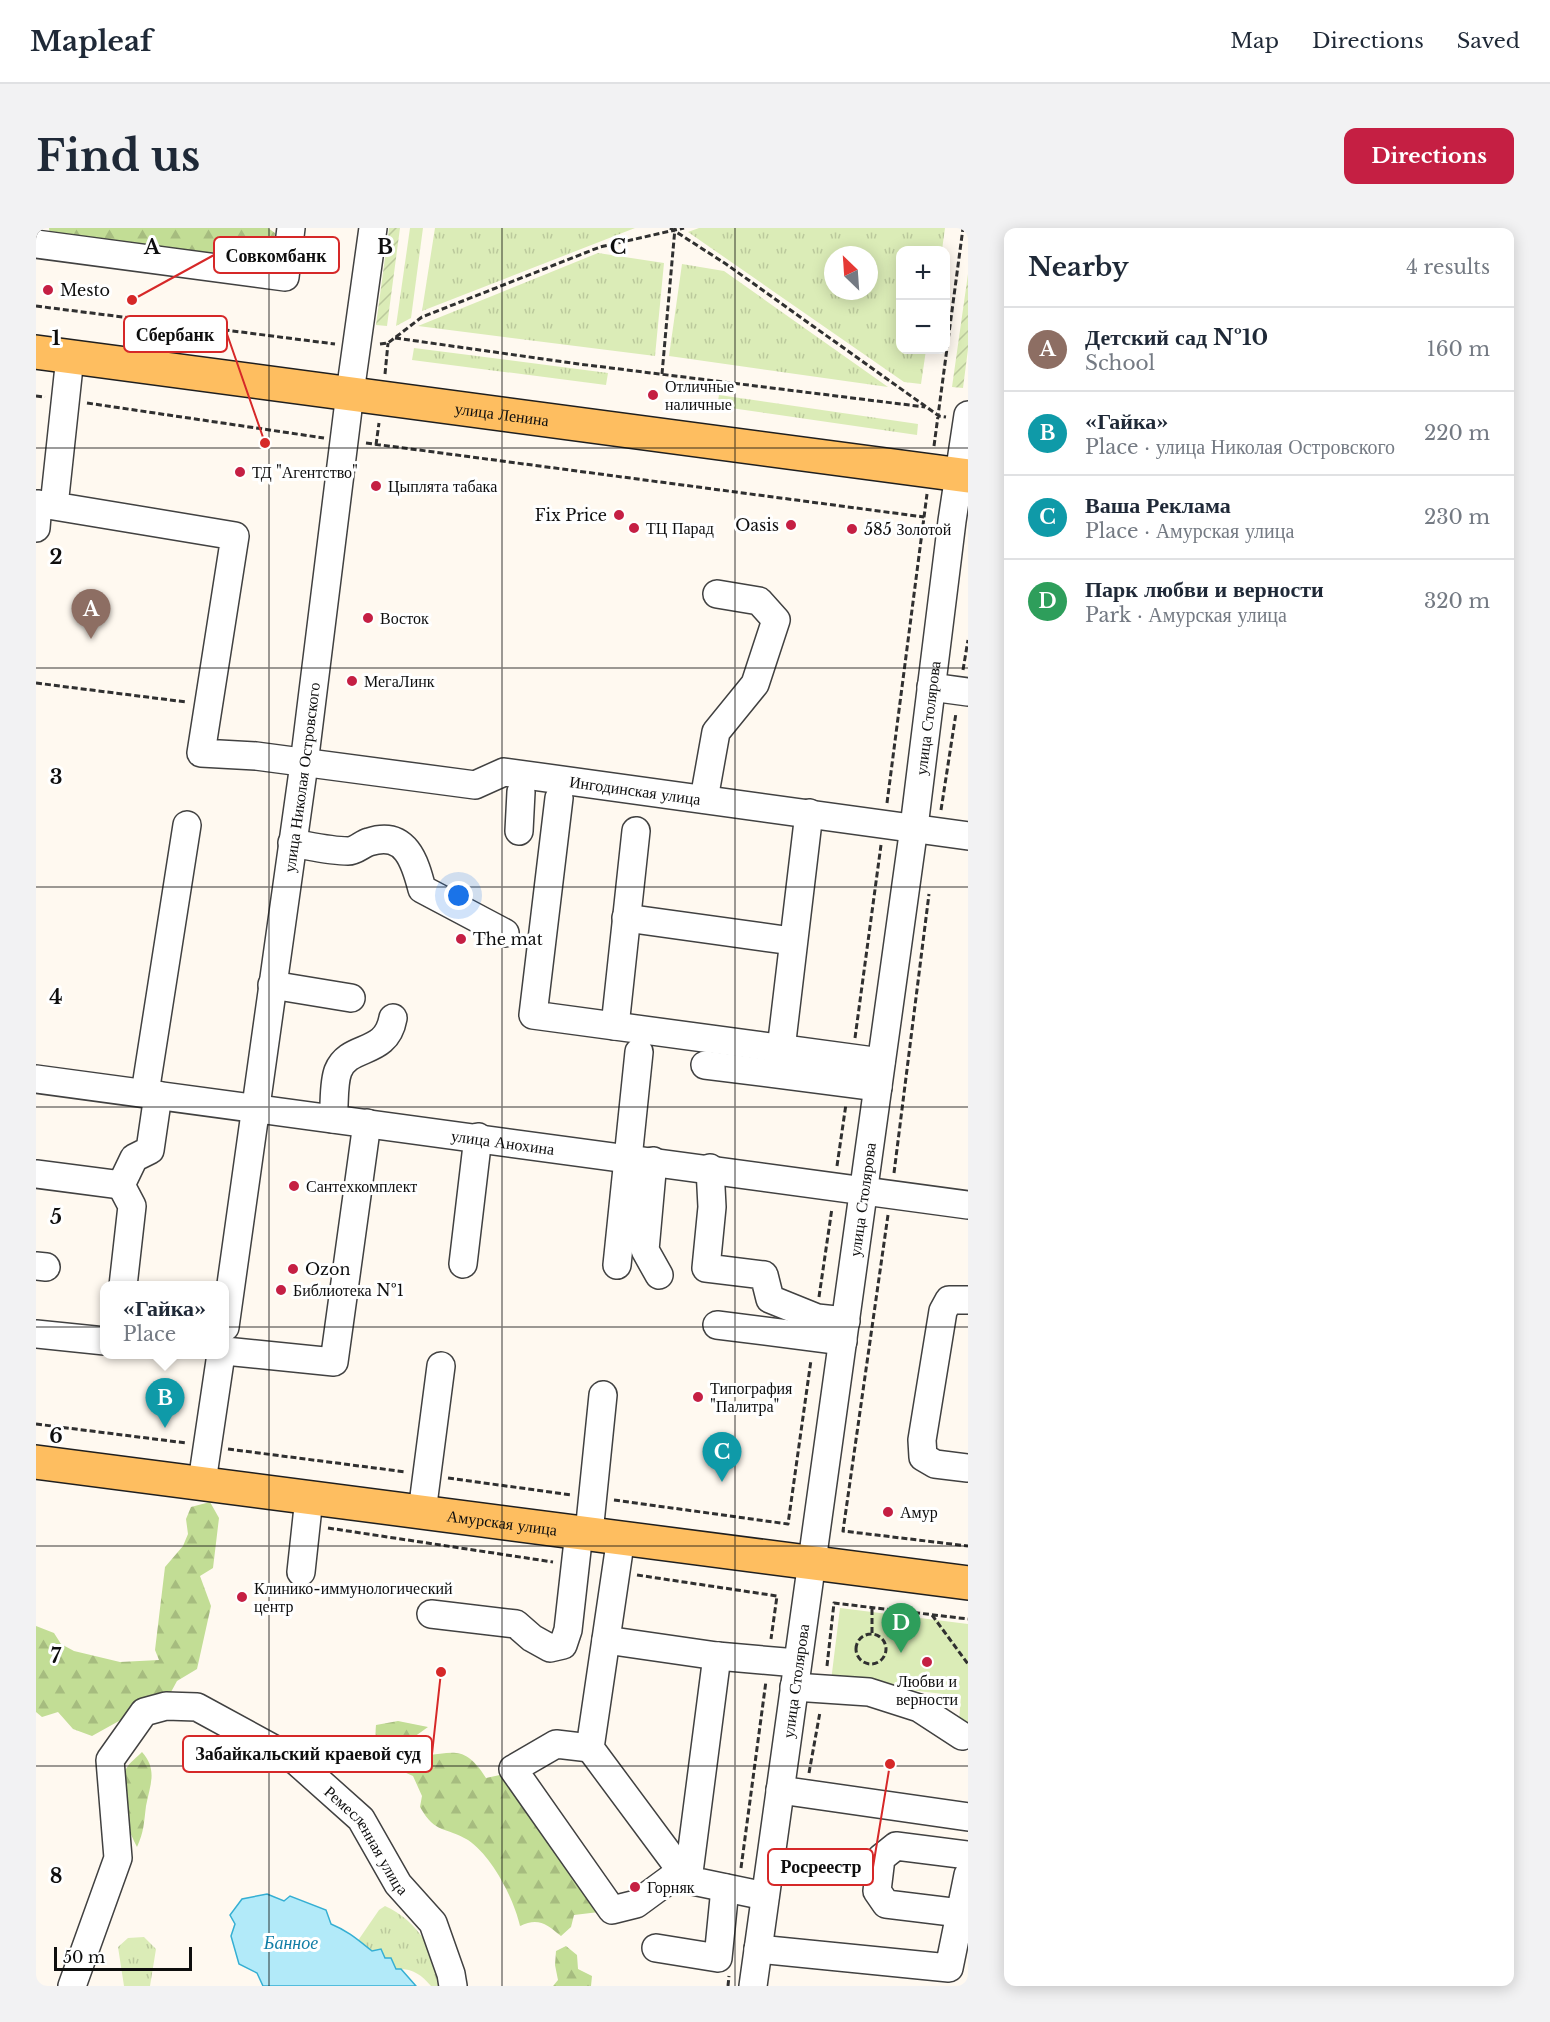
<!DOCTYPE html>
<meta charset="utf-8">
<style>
:root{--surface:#fff;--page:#f2f2f3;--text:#1f2937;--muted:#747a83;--line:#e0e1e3;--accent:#c51f43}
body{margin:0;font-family:"Libre Baskerville",serif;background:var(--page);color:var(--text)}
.controls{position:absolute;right:18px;top:18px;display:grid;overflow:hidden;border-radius:12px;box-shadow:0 3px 15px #0003}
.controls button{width:54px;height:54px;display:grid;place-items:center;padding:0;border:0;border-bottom:2px solid var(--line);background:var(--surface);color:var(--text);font:30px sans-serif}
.compass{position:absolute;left:788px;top:18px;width:54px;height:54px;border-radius:50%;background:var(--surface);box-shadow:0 3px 15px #0003;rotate:335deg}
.scale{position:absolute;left:18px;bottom:15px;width:138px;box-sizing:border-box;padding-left:6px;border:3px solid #0e0e0e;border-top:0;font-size:16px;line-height:21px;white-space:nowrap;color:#0e0e0e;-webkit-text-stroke:4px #fff;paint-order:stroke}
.you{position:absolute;left:423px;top:668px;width:21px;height:21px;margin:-15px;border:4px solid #fff;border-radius:50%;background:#1a73e8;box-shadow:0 0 0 9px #1a73e833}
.badge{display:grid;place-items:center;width:39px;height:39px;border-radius:50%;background:var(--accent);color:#fff;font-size:20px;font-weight:700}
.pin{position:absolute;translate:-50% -50px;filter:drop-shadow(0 2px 3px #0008)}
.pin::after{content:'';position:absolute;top:32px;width:21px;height:18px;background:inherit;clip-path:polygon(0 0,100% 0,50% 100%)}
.popup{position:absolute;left:64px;top:1053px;width:129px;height:78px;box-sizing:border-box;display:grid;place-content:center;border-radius:12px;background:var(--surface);filter:drop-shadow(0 2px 4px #0005);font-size:20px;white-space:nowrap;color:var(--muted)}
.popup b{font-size:22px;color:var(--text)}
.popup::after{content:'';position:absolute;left:50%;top:100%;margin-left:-12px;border:12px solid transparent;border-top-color:var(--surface)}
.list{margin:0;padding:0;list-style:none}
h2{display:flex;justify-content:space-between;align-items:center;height:78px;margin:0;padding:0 24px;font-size:26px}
h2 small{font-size:20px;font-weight:400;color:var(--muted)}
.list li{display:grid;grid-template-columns:39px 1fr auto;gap:18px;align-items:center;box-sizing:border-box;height:84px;padding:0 24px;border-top:2px solid var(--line)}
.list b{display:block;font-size:22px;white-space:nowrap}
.list p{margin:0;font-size:20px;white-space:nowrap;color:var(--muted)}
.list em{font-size:20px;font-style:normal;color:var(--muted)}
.map{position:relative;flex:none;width:932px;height:1758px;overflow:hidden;border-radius:12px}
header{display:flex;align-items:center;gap:36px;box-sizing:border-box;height:84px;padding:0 30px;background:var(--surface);border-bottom:2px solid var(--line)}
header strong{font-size:28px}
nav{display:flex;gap:33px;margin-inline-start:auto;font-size:21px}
.intro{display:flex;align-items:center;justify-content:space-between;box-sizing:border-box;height:144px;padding:0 36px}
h1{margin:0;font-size:42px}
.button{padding:15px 27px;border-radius:12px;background:var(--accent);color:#fff;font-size:21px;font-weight:700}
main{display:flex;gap:36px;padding:0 36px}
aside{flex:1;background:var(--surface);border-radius:12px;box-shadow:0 3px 15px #0003}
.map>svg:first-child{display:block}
</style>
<header>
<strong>Mapleaf</strong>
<nav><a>Map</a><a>Directions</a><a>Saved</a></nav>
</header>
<div class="intro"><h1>Find us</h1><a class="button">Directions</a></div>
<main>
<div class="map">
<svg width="932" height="1758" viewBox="0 0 932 1758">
<defs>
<pattern id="grass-tufts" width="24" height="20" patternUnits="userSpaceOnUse" patternTransform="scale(1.5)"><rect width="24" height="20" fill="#dbecb7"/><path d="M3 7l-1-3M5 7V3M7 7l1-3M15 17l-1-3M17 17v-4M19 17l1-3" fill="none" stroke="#bbc99c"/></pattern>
<pattern id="forest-firs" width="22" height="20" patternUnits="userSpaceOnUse" patternTransform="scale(1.5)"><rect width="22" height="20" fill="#c2dd95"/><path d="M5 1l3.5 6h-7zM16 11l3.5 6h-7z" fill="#a6bc7f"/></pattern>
<pattern id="garden-furrows" width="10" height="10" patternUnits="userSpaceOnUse" patternTransform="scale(1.5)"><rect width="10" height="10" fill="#dbecb7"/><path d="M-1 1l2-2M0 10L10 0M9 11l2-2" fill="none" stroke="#bbc99c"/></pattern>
</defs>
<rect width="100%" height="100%" fill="#fff9f0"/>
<!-- grass -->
<path fill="url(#grass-tufts)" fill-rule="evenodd" d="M374,0h13l-12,90 -15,8z
M399,0h200l-213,83z
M663,0h246l-3,22h-42v100h26l-5,34 -17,-2 -216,-150zM797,27h36v36h-36z
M562,25l66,10 -9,93 -237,-30z
M646,36l42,7 164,116 -219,-31z
M378,120l194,25 -2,12 -194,-25z
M683,167l199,29 -1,11 -200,-29z
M349,1678c34,15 49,48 64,80h-18c-10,-12 -19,-18 -35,-17l-5,-11h-6l-28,-16 22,-32z
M108,1709l12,12 -6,37h-26l-6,-39 10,-9z"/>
<!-- forest -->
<path fill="url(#forest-firs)" d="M13,0h219l7,5c-1,15 -6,24 -18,32l-40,-13 -22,5 -27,-10 -118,-13z
M174,1274l9,16 -6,50 -13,8 11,30 -14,63 -20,12 -6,11 -79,44 -19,-7 -15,-17 -16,5 -6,-5v-86l18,7 7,11 13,7 46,11 39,-2 -4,-10 10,-83 18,-21 5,-12 -2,-15 5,-12z
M362,1493l30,6 -14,10 1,17c33,5 46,-16 71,24l23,-5 90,139 -25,3 -3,12 -10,9c-14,-12 -23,-19 -41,-10 -6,-27 -28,-70 -52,-86 -23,-14 -32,-5 -48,-33l2,-11 -9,-20c-26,-11 -40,-20 -37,-51z
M106,1524c16,18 8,33 4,54 -2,16 -2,26 -9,41 -12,-23 -22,-53 -11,-78 3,-6 11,-12 16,-17z
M530,1718l11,9 1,14 14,7 -1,10h-38l5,-6 -3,-15 1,-14z"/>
<!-- park -->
<path fill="#dbecb7" d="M804,1380l128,16v98l-9,-1 2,-25 -130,-15z"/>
<!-- garden -->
<path fill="url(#garden-furrows)" d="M353,0h11l-13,98 -11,-1z
M932,46v75l-5,39 -11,-1z"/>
<!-- water -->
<path fill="#b2eaf9" stroke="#35afd3" stroke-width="1.5" d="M231,1666l17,7 6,-5 36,14 5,14c17,7 27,16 41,27l9,-2 4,9h6l5,11h5l15,17h-153l-6,-13 -18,-9 -8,-28 4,-12 -5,-9 12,-16z"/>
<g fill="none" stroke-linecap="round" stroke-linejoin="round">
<defs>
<g id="minor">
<path d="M0,16l249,33 6,-49"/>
<path id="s1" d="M34,129l-16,149 181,30 -34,217 55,3 219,29 29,-13 464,64"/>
<path d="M0,300l2,-24"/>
<path d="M895,459l37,5"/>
<path d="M523,570l-26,217 348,47"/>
<path d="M668,571l12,-67 39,-48 21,-64 -17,-19 -42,-7"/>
<path d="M483,603l2,-39"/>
<path d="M256,615c18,3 38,8 56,8 8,0 14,-7 21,-9 37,-12 46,20 53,47l83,44"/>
<path d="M590,690l166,23"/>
<path d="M236,757l79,13"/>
<path d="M579,798l21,-195"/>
<path d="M745,821l28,-236"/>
<path d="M669,837l173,22"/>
<path id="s2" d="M0,851l932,126"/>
<path d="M109,865l42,-268"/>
<path d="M297,891c2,-14 0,-35 5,-48 11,-28 48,-14 55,-53"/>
<path d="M617,933l-8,89 14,25"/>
<path d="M674,940l2,39 -6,61 58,7 6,24 47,19 29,3"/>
<path d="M0,946l85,11"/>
<path d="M427,1036l15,-127"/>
<path d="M581,1037l22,-213"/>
<path d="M0,1038l10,1"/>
<path d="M87,1058l9,-80 -11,-21 13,-27 16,-8 8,-55"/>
<path d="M932,1072h-19l-6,11 -21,129 1,17 12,7 33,4"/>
<path d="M681,1097l126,16"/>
<path id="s3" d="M189,1099l79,-563 46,-371 23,-165"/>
<path d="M0,1106l69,7"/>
<path d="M189,1123l109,11 33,-239"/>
<path d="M166,1254l19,-128"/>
<path d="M386,1284l19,-146"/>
<path d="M553,1305l14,-138"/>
<path d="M585,1309l-31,211 98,132"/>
<path d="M265,1344l8,-74"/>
<path d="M395,1386l85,10 16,14 18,10 13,-3 5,-15 11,-98"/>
<path d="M570,1412l111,16 80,7"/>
<path d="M681,1428l-29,224 77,16"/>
<path d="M758,1459l75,5 50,16 43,28"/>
<path d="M554,1520l-34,-4 -43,25 99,141 24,-6 45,-33"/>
<path d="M744,1562l188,27"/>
<path d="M924,1685l-74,-9 -9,-13 4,-33 15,-12 72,9"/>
<path d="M620,1720l62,10 7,-70"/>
<path d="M722,1721l191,19 19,-93"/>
<path id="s4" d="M36,1758l46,-128 -8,-98 34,-48 22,-6 31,1 99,54 65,58 37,65 35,39 18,51 2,12"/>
<path id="s5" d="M717,1758l161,-1159 38,-306 16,-106"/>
</g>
<g id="major">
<path id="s6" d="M0,124l932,124"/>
<path id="s7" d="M0,1234l932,121"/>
</g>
</defs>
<!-- minor casing -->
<use href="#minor" stroke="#414141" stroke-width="30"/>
<!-- major casing -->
<use href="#major" stroke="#1f1f1f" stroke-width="36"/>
<!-- path -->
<path stroke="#303030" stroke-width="3" stroke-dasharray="6 3" stroke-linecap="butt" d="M634,0l56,36 213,152 7,1
M0,78l299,38
M359,110l184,26 346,43
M344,116l8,-1 34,-26 178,-70 84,-19
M349,146l3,-31
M626,146l13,-146
M0,168l9,1
M51,175l237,35
M330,215l558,74
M340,217l3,-22
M898,218l29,-218
M927,442l5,-30
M0,455l150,19
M851,575l40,-309
M905,582l15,-97
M819,810l26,-193
M801,938l9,-62
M858,945l35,-279
M852,987l-45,316 125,15
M783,1069l13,-89
M0,1196l150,19
M192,1221l178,23
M412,1250l124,17
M578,1272l174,24 23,-164
M292,1300l225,34
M601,1347l140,21 -6,43
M896,1387l36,49
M836,1405v-25
M820 1421a15 15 0 1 1 30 0a15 15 0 1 1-30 0Z
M791,1438l7,-63 134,16
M773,1545l11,-61
M705,1640l25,-187
M692,1758l1,-10"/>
<!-- minor -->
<use href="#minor" stroke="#fff" stroke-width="27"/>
<!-- major -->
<use href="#major" stroke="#febe60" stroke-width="33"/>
</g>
<!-- grid -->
<path fill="none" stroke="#0e0e0e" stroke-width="1.5" stroke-opacity="0.55" d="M233,0v1758M466,0v1758M699,0v1758M0,220h932M0,440h932M0,659h932M0,879h932M0,1099h932M0,1318h932M0,1538h932"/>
<!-- markers -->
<g fill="#c51f43" stroke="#fff" stroke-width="2">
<circle cx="12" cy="62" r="6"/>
<circle cx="617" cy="167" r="6"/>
<circle cx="204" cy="244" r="6"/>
<circle cx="340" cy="258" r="6"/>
<circle cx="583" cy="287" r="6"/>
<circle cx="755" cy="297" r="6"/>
<circle cx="598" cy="300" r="6"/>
<circle cx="816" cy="301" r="6"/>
<circle cx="332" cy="390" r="6"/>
<circle cx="316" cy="453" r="6"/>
<circle cx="425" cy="711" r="6"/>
<circle cx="258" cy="958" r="6"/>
<circle cx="257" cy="1041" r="6"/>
<circle cx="245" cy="1062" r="6"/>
<circle cx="662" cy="1169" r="6"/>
<circle cx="852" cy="1284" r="6"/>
<circle cx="206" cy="1369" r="6"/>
<circle cx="891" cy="1434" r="6"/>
<circle cx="599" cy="1659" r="6"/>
</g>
<g text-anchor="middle" stroke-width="6" stroke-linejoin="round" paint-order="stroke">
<!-- poi labels -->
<g font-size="16" fill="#0e0e0e" stroke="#fff" text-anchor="start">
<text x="24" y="68">Mesto</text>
<text x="629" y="164">Отличные<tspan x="629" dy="18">наличные</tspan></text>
<text x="216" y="250">ТД "Агентство"</text>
<text x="352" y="264">Цыплята табака</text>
<text x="571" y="293" text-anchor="end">Fix Price</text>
<text x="743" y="303" text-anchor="end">Oasis</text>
<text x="610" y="306">ТЦ Парад</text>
<text x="828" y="307">585 Золотой</text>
<text x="344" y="396">Восток</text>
<text x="328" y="459">МегаЛинк</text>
<text x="437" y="717">The mat</text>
<text x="270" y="964">Сантехкомплект</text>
<text x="269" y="1047">Ozon</text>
<text x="257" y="1068">Библиотека №1</text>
<text x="674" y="1166">Типография<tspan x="674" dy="18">"Палитра"</tspan></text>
<text x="864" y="1290">Амур</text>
<text x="218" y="1366">Клинико-иммунологический<tspan x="218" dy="18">центр</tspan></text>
<text x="891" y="1459" text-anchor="middle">Любви и<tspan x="891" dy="18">верности</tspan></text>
<text x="611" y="1665">Горняк</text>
</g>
<!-- street labels -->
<g font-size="16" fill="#0e0e0e" stroke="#fff">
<text dy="6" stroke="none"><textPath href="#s6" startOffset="470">улица Ленина</textPath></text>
<text dy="6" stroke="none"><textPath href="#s5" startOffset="1280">улица Столярова</textPath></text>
<text dy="6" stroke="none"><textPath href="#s3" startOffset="555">улица Николая Островского</textPath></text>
<text dy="6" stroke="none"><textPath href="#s1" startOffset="993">Ингодинская улица</textPath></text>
<text dy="6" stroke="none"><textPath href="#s2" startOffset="471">улица Анохина</textPath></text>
<text dy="6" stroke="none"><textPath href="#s5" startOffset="794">улица Столярова</textPath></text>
<text dy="6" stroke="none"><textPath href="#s7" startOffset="470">Амурская улица</textPath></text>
<text dy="6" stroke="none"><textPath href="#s5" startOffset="308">улица Столярова</textPath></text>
<text dy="6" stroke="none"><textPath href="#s4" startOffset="567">Ремесленная улица</textPath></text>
</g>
<!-- water labels -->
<g font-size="18" font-style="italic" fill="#117ea6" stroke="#fff">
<text x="255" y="1721">Банное</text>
</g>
</g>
<g font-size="20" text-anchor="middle" font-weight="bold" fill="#0e0e0e" stroke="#fff" stroke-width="6" stroke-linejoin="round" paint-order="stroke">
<text x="116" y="26">A</text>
<text x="349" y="26">B</text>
<text x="582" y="26">C</text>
<text x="20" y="117">1</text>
<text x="20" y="336">2</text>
<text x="20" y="556">3</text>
<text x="20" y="776">4</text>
<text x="20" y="996">5</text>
<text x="20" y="1215">6</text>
<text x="20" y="1435">7</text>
<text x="20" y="1655">8</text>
</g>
<!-- callouts -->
<path fill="none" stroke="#d62828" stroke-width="2" d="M96 72L178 27M229 215L191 106M405 1444L396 1526M854 1536L837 1639"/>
<g fill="#d62828" stroke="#fff" stroke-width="2">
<circle cx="96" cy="72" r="6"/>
<circle cx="229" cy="215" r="6"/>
<circle cx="405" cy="1444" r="6"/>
<circle cx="854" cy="1536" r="6"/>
</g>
<g fill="#fff" stroke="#d62828" stroke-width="2">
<rect x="178" y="9" width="125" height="36" rx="6"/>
<rect x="88" y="88" width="103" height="36" rx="6"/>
<rect x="147" y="1508" width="249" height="36" rx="6"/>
<rect x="732" y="1621" width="105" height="36" rx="6"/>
</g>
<g font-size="18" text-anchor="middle" font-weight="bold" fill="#0e0e0e">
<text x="240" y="34">Совкомбанк</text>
<text x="139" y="113">Сбербанк</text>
<text x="272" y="1532">Забайкальский краевой суд</text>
<text x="785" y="1645">Росреестр</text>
</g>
</svg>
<div class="controls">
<button>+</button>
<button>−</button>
</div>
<svg class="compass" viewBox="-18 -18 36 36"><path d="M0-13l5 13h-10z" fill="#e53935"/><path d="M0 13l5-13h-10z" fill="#747a83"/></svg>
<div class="scale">50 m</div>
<div class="you"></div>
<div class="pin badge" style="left:55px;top:411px;background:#8d6e63">A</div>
<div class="pin badge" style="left:129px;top:1200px;background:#0f9aa8">B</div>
<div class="popup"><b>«Гайка»</b>Place</div>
<div class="pin badge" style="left:686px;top:1254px;background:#0f9aa8">C</div>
<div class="pin badge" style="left:865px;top:1425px;background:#2e9e5b">D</div>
</div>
<aside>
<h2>Nearby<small>4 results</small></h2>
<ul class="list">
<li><span class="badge" style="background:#8d6e63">A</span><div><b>Детский сад №10</b><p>School</p></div><em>160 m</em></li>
<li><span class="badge" style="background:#0f9aa8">B</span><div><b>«Гайка»</b><p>Place · улица Николая Островского</p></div><em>220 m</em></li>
<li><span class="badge" style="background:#0f9aa8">C</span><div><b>Ваша Реклама</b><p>Place · Амурская улица</p></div><em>230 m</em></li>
<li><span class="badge" style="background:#2e9e5b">D</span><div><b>Парк любви и верности</b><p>Park · Амурская улица</p></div><em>320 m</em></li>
</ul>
</aside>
</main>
